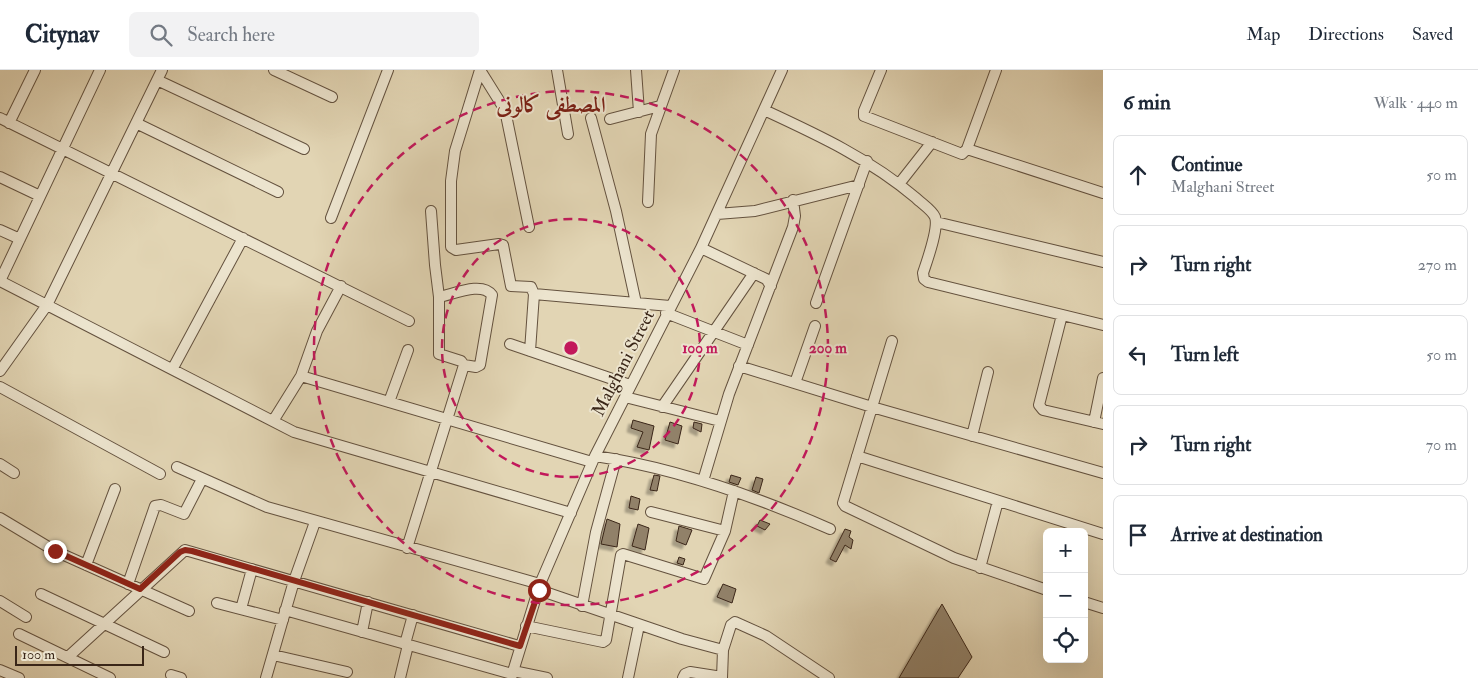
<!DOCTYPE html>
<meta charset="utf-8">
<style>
:root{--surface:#fff;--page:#f2f2f3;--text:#1f2937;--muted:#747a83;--line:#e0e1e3}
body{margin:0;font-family:"IM FELL Double Pica",Amiri,serif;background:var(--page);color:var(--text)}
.controls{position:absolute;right:15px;bottom:15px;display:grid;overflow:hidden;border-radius:8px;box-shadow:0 5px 20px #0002}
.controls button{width:45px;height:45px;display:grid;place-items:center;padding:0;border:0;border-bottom:1px solid var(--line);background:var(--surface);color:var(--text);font:25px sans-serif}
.scale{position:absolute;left:15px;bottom:12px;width:129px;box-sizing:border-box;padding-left:5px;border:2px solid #3a2618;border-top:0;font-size:14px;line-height:18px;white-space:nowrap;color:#3a2618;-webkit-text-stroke:4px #ece4ce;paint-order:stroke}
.stop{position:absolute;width:15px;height:15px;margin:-11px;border:4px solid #8f2418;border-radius:50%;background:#fff}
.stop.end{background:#8f2418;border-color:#fff;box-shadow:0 1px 5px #0008}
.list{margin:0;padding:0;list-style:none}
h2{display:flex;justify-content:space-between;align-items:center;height:65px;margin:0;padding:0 20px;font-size:21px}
h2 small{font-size:16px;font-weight:400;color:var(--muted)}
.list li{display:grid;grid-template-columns:32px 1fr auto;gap:15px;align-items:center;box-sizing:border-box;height:80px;margin:0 10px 10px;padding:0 10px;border:1px solid var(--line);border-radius:8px}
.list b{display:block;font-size:19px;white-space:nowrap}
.list p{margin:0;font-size:16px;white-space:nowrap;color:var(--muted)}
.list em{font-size:16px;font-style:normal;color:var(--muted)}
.icon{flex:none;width:28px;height:28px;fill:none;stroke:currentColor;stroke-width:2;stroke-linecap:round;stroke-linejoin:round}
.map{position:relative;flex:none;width:1103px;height:608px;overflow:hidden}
header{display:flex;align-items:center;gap:30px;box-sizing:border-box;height:70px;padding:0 25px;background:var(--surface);border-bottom:1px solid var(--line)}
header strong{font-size:24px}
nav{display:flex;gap:28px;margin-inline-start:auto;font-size:18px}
.search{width:350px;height:45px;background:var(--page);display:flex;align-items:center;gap:12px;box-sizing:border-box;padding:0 18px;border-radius:8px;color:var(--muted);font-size:19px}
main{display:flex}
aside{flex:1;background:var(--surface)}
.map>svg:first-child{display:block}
</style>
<header>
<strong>Citynav</strong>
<div class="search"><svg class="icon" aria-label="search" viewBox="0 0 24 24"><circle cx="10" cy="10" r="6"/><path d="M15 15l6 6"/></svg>Search here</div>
<nav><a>Map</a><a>Directions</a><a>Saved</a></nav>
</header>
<main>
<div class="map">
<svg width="1103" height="608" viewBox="0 0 1103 608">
<defs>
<filter id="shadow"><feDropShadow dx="-4" dy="4" stdDeviation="1" flood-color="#0004"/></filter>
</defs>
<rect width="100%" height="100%" fill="#e2d5b4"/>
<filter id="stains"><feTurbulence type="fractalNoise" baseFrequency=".004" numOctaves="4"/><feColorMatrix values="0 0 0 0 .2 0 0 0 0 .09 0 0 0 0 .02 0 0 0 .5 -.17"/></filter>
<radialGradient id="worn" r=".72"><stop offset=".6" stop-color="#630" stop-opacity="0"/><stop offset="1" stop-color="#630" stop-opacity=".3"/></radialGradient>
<!-- building -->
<path fill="#918169" stroke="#3a2618" filter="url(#shadow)" d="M633,350l21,6 -5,24 -12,-3 6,-15 -12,-4z
M670,352l12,4 -4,18 -13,-4z
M694,352l8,2 -1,8 -8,-4z
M654,405l6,1 -3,15 -7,-1z
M731,405l10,3 -3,7 -9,-3z
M756,407l7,2 -4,14 -7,-3z
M631,426l9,3 -2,11 -9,-2z
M607,449l13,5 -3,23 -16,-3z
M760,450l10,4 -5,6 -8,-4z
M638,454l11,4 -4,22 -13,-4z
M679,456l13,4 -6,15 -10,-4z
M845,459l6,2 -2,6 4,3 -2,9 -6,-4 -9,17 -6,-3z
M679,487l6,2 -2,6 -6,-2z
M723,514l13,5 -4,14 -15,-6z
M942,534l30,53 -14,21h-59z"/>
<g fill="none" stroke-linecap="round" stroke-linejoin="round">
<defs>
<path id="minor" d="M274,0l58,27
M480,0l-25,81 -4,30v66l5,3 43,-6 4,1 8,41 20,1 3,7 -4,57
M480,0l25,40 24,117
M557,0l11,64
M636,0l3,42
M881,0l-17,41v5l98,38 5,-5 29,-79
M157,10l147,69
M764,40c54,25 106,49 152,88 6,6 16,12 19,19 4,11 -8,44 -12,56l1,6 4,3 175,43
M0,48l409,203
M591,48l25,93 20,92
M610,49l50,-13
M9,53l26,-53
M136,53l142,69
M967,79l136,44
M0,107l40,19
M899,114l33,-42
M648,132l3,-68 23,-64
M717,144l38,-3 104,-26
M331,148l57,-148
M936,152l167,40
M0,160l20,9
M701,178l65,31 5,7
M0,211l294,151 277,81
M0,211l100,-211
M534,224l136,12
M439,227c15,-3 43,-16 53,-2l-12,70 -4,2 -12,-2
M816,233l51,-142
M666,243l82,32
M1062,245l-23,90 4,5 60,14
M892,271l-49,162 2,3 109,52 93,32
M510,274l120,41
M739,296l133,41 231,66
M173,298l70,-130
M0,301l47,-66 115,-235
M301,306l291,86
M795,313l20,-57
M0,317l160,87
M625,327l95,24
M389,332l19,-52
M662,337l92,-134
M273,351l28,-45 16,-45 24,-45
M1094,352l9,-44
M972,366l16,-64
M595,386c81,12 160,40 235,73
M857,386l246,78
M0,394l14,9
M177,397l90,40 273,77
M703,411l26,-87 64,-167 2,-11 -2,-16
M651,442l74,19
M0,448l55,33 134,60
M407,478l57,-183 -3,-4 -22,-7v-57l-4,-32 -4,-54
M86,495l29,-76
M980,498l18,-67
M128,514l27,-78 6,-1 23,9 18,-35
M539,520l143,49 41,11
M41,524l123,58
M0,531l26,16
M1084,532l19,6
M217,533l66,17
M582,536l14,-74 20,-73
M241,539l11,-40
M285,540l227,64
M526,556l77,16 3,-2 15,-85 2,-1 81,25 21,-48 9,-40
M362,562l6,-30
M19,564l91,44
M405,574l8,-29
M273,585l74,17
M68,587l117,-107 334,96
M0,600l19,8
M513,601l34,7
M171,605l10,3
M266,608l28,-97 21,-59
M400,608l8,-33
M511,608l29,-94 55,-128 106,-208 81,-178
M628,608l11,-53
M683,608l2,-4 5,-2 32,5
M722,608l1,-28 8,-25 4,-3 31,14 63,42"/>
</defs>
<!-- minor casing -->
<use href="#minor" stroke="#64523f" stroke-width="12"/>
<!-- minor -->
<use href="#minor" stroke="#ece4ce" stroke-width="10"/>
</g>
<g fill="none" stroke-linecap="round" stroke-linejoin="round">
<!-- route -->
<path stroke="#8f2418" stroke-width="6" d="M55,481l85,38 40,-37 5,-2 7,1 328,95 19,-56"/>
</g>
<!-- distance rings -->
<g fill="none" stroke="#c2185b" stroke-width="2.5" stroke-dasharray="9 6">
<circle cx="571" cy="278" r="129"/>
<circle cx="571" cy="278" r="257"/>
</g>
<g text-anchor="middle" stroke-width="4" stroke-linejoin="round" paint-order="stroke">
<!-- street labels -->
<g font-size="18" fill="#3a2618" stroke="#ece4ce">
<text transform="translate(623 293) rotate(-63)" y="6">Malghani Street</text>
</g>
<!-- district labels -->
<g font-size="22" font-weight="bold" fill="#7a1f14" stroke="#ece4ce">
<text x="551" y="42">المصطفی کالونی</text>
</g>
</g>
<circle cx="571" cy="278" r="8" fill="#c2185b" stroke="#ece4ce" stroke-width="2.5"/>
<g font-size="15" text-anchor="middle" font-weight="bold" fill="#c2185b" stroke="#ece4ce" stroke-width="4" stroke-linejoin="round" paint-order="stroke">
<text x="700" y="283">100 m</text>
<text x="828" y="283">200 m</text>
</g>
<rect width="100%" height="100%" filter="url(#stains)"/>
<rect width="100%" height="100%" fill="url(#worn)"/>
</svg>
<div class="controls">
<button>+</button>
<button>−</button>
<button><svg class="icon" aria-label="locate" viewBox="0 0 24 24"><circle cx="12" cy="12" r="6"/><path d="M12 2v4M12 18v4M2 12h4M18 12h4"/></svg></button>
</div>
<div class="scale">100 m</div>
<div class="stop" style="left:539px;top:520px"></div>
<div class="stop end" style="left:55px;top:481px"></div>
</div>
<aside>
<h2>6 min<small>Walk · 440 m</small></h2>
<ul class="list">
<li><svg class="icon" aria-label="ahead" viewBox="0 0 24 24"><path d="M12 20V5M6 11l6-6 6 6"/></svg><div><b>Continue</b><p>Malghani Street</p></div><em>50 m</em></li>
<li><svg class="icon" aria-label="right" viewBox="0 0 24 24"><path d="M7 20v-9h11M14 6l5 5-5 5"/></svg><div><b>Turn right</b></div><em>270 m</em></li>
<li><svg class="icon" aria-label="left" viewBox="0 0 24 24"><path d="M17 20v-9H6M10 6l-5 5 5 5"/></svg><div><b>Turn left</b></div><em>50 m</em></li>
<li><svg class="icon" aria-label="right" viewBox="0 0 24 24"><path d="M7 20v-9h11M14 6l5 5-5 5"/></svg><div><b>Turn right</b></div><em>70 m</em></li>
<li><svg class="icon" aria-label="arrive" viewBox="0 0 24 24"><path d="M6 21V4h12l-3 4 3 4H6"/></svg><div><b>Arrive at destination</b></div></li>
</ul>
</aside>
</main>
